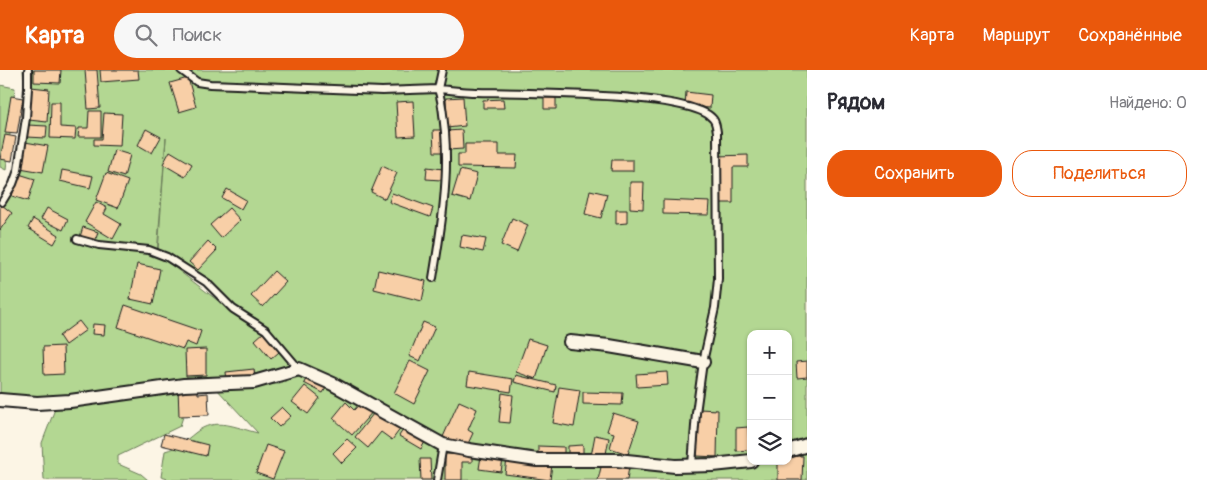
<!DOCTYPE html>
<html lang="ru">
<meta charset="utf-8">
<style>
:root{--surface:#fff;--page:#f7f7f7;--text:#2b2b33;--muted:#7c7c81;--line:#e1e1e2;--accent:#ea580c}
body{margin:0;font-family:Pangolin,sans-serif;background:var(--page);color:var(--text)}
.controls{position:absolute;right:15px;bottom:15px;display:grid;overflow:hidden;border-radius:10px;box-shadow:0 1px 4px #0004}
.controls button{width:45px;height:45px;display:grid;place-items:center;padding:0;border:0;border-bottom:1px solid var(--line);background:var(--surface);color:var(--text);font:25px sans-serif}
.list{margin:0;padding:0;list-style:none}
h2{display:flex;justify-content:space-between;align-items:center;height:65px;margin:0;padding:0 20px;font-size:21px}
h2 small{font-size:16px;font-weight:400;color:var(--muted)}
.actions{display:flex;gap:10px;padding:15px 20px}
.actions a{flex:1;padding:11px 0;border:1px solid var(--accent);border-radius:20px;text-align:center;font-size:18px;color:var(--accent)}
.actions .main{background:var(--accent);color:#fff}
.icon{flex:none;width:28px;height:28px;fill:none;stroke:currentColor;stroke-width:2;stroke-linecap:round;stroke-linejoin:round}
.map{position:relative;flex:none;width:807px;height:410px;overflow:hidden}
header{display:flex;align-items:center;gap:30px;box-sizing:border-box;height:70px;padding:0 25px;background:var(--accent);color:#fff}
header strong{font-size:24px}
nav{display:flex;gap:28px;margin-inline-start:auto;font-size:18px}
.search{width:350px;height:45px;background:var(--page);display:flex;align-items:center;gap:12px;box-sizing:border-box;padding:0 18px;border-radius:28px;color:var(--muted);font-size:19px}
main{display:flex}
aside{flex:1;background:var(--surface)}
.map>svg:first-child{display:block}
</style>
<header>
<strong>Карта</strong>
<div class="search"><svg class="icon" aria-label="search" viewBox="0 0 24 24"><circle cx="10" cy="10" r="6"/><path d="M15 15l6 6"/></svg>Поиск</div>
<nav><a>Карта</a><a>Маршрут</a><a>Сохранённые</a></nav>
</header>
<main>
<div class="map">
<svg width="807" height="410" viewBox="0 0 807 410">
<rect width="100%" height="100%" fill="#fcf5e5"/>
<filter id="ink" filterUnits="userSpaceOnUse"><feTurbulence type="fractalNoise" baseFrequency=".02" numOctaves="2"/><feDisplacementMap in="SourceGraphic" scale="10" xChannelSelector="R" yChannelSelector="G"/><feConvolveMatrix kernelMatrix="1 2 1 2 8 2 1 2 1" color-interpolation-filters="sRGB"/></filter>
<g filter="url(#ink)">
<!-- green -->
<path fill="#b3d792" stroke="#687a57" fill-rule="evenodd" d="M23,0h784v376l-19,5v-117h-37v127h37v-8l19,-6v33h-636l-10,-3 4,-26c12,-3 20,-10 30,-18 21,-17 41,-5 63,0l-44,-47 -27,-4 1,19 -8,25 -62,30v8l23,10 7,6h-104l-2,-37 16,-42h-58v-197l18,-39 8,-47zM166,68l-8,114 42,30 36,30 32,19 29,40 -17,13h-17l16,-1 17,-12 -29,-39 -33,-19 -77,-59z
M0,15l15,3 -9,82 -6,-3z"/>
<!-- building -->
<path fill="#f8cfa7" stroke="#1c1c1c" d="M34,0h27l-1,13 -26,-1z
M85,0h12l3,38 -12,1z
M100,0h38l1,9 -38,3z
M188,8l8,29 -17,5 -9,-29z
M31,17l18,2 -2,33 -18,-2z
M686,22l25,3 -1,13 -25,-2z
M11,26l12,2 -6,36 -12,-1z
M463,27l2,29 -18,2 -1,-30z
M544,28h12v11h-12z
M503,29l1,9h-21v-8z
M413,31l2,35 -17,1 -2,-35z
M51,32h9v25l16,1 -1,11 -25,-1z
M89,41h12v26h-23l1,-9h9z
M104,43l18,1 -2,32 -26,-1v-6h8z
M27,55l20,1 -1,12 -19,-1z
M146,59l15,8 -9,16 -14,-8z
M433,60h8l1,22h-8z
M462,60l1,19 -15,1 -1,-19z
M5,65l11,2 -4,24 -12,-2z
M25,72l23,4 -5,26 -23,-4z
M465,74h34v11h18l-1,13 -58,-1v-13h7z
M114,80l16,5 -6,22 -16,-5z
M170,81l22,13 -7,13 -22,-13z
M748,85v12h-15v36h-16v-47z
M612,90h21v11h-22z
M382,96l15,7 -12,26 -14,-7z
M427,97l16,2 -2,11 -15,-1z
M62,100l31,6 -3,12 -30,-7z
M460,100l17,4 -7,27 -18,-5z
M106,103l22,8 -10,27 -22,-8z
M19,104l16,5 -7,22 -16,-5z
M630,112h14l-1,27 -13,-1z
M227,119l19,11 -5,9 -19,-11z
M590,120l17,4 -6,24 -16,-4z
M392,123l41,15 -3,9 -41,-15z
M663,130l47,2 -1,13 -46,-1z
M96,132l11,6 -3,6 17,10 -8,15 -28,-17z
M2,135l10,8 -12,17v-23z
M47,138l21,11 -5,11 -22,-11z
M229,138l11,12 -19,18 -11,-13z
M616,140h11v13l-11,1z
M512,148l16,7 -11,27 -16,-7z
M33,149l26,16 -5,9 -26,-16z
M83,157l15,5 -3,10 -15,-5z
M462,165l24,4 -3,13 -23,-5z
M208,171l9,9 -19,20 -9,-8z
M137,194l23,5 -7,35 -23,-5z
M378,200l48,11 -4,20 -48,-12z
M274,201l12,11 -23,25 -12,-11z
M125,235l76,26 -5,15 -10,-4 -3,7 -65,-22z
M79,251l7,9 -21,15 -6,-9z
M423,252l12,5 -15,34 -11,-5z
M93,254l12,1 -1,10 -12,-1z
M264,262l15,20 -8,7 -16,-19z
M528,269l19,6 -11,34 -20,-7z
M63,276l1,28 -20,1 -1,-28z
M206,279v26l-20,1 -1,-26z
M410,291l20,10 -16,33 -20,-11z
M807,291v16l-10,1 -1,-16z
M254,299l1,9 -28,3 -1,-9z
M469,302l44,7 -2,13 -44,-7z
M667,302l1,13 -31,2 -1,-13z
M516,305l40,10 -1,7 -41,-10z
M307,307l20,9 -4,7 -19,-10z
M198,316v8l10,-1 1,22 -30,1 -1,-29z
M305,316l15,12 -12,16 -16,-12z
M559,317l21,3 -6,37 -21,-4z
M583,322l40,1 -1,12 -39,-1z
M502,323l11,2 -3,28 -11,-1z
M362,331l12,9 -22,25 -19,-17 13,-16 8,8z
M459,331l18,8 -9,21 5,3 -7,15 -23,-11z
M282,337l9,9 -12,11 -9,-9z
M377,339l24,19 -9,12 -11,-8 -13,16 -13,-11z
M699,339l19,1 -1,47 -20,-1z
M613,343l26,8 -11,33 -18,-6 4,-15 -7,-2z
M405,357l21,13 -5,9 -22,-13z
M748,357l1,23 -13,1v-23z
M164,364l44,11 -2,11 -45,-11z
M595,365l14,3 -4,21 -14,-3z
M347,369l10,9 -15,15 -9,-10z
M266,375l18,6 -11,28 -17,-6z
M583,375v13h-15v-12z
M538,376l26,1v12l-26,-1z
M445,384l27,1v7h-10v18h-17z
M481,386l22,3 -2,13 -22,-3z
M788,386h15l-1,24h-24v-19h10z
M420,389h10l1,21h-10z
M507,389l45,5 -2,16 -45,-6z
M602,393l27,3 -2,14h-29z"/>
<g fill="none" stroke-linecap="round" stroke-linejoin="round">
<defs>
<path id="lane" d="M181,0l16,12 13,2 172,7 56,-2 4,-19
M2,132l11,-18 5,-14 8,-52 2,-30v-18
M77,169l22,6 50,5 18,7 39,25 27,27 33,21 33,39
M433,208c8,-49 16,-97 12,-146 -2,-15 -2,-29 -7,-43 13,1 26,3 38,3 41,1 212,0 236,26 4,3 4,9 5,14l1,147 -3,29 -12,54 -7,51 -4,52
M437,410l6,-35"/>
<path id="street" d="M570,272l39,4 94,16
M0,330l37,3 33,-2 114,-16 70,-3 45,-13 34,15 110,61 26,5 68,10h80l58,6 38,-1 38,-4
M788,381l19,-6"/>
</defs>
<!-- lane casing -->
<use href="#lane" stroke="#1c1c1c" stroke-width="10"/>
<!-- street casing -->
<use href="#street" stroke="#1c1c1c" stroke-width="16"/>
<!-- lane -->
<use href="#lane" stroke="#fcf5e5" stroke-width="6"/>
<!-- street -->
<use href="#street" stroke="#fcf5e5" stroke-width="12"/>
</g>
</g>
</svg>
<div class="controls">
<button>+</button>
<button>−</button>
<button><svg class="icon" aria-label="layers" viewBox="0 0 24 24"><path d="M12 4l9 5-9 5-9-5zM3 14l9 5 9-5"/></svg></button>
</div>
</div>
<aside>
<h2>Рядом<small>Найдено: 0</small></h2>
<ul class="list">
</ul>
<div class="actions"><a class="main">Сохранить</a><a>Поделиться</a></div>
</aside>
</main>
